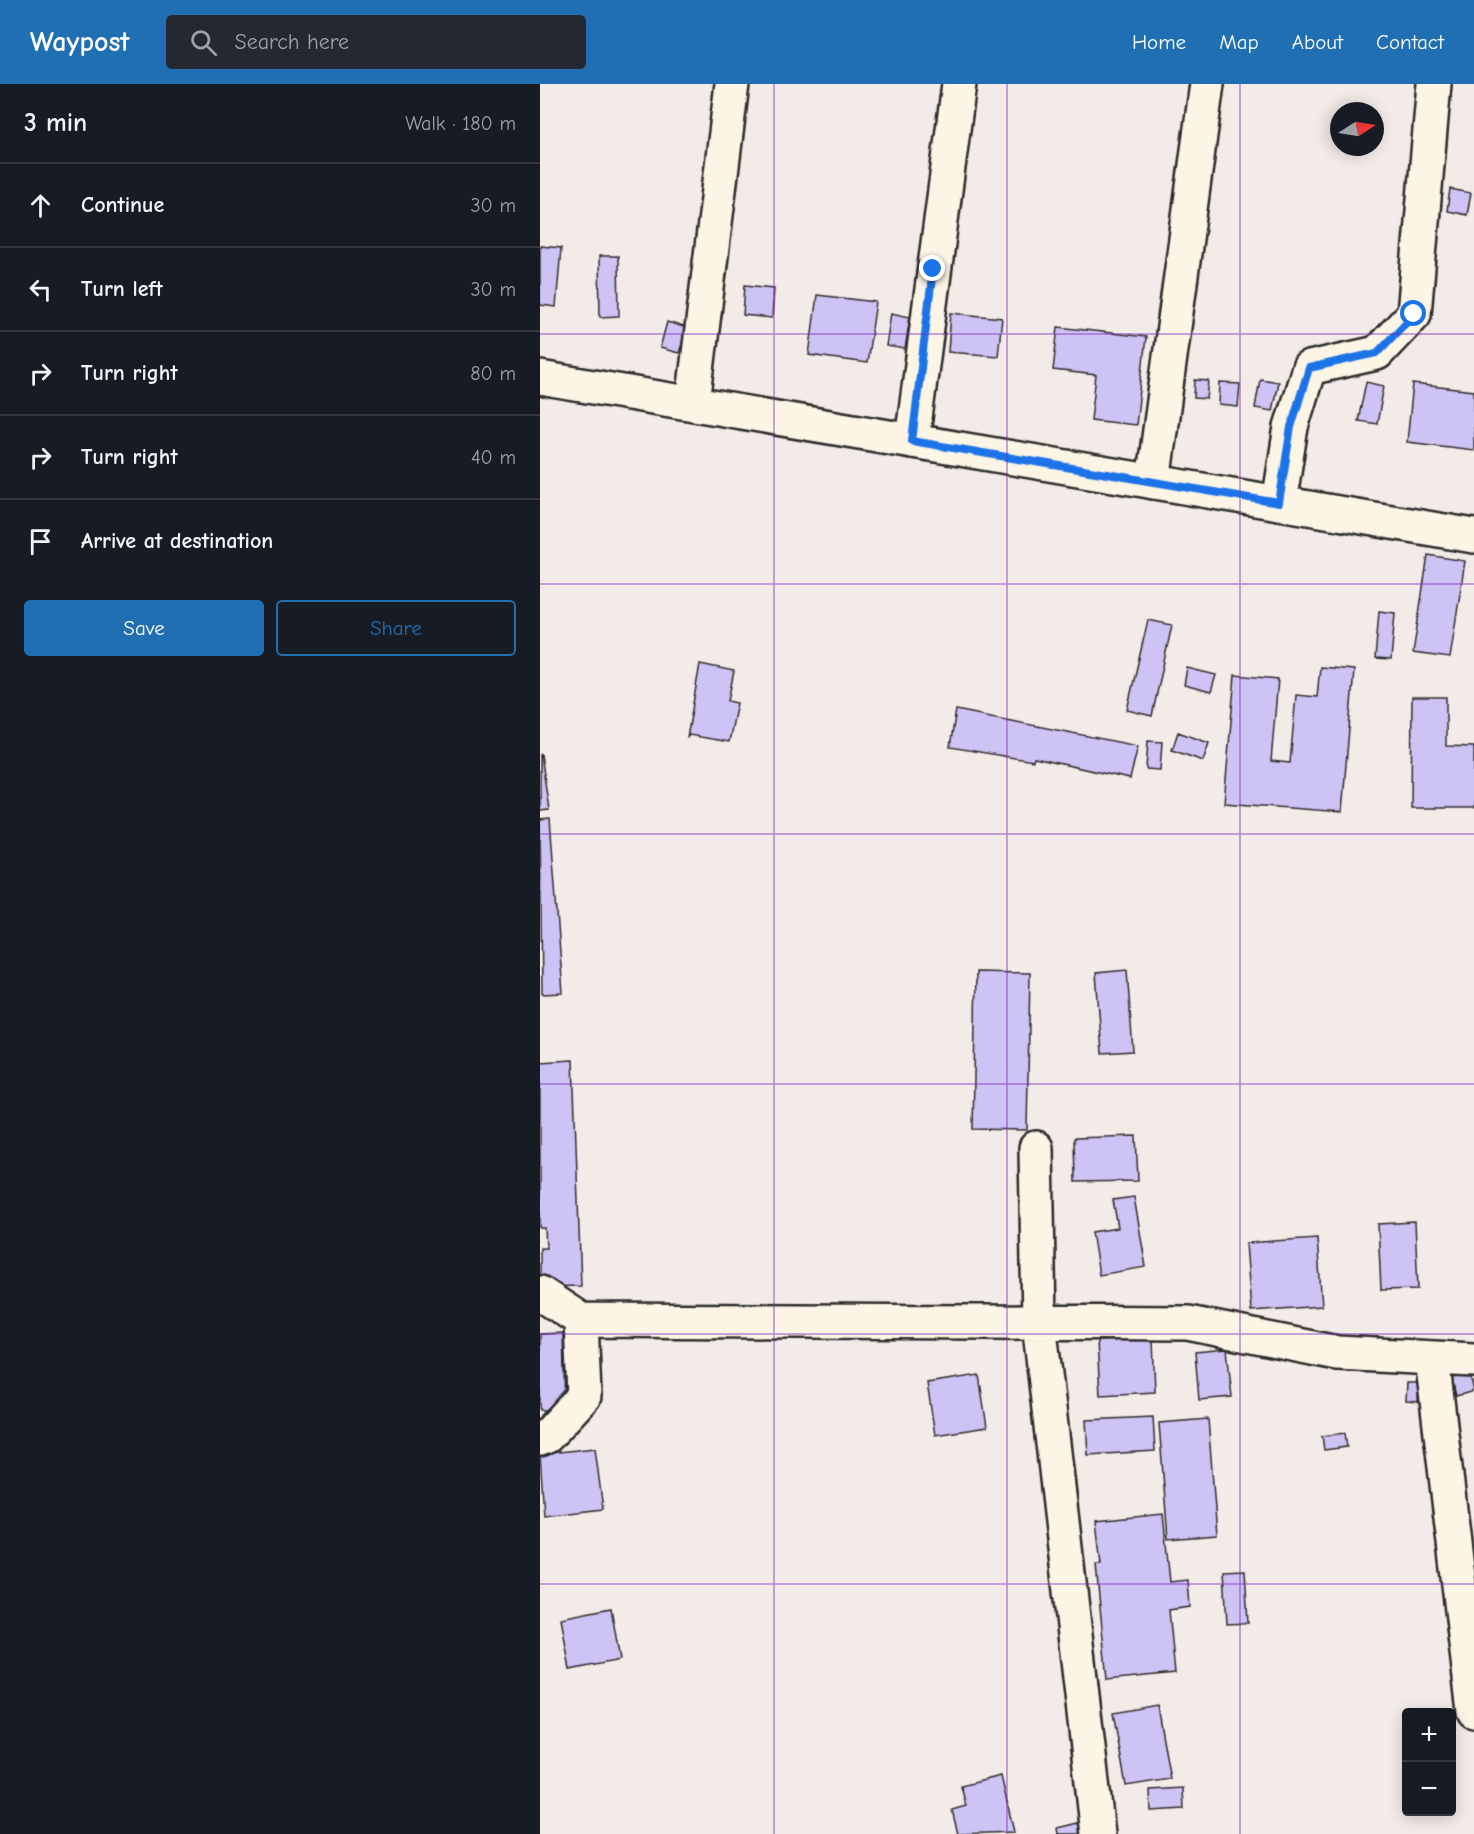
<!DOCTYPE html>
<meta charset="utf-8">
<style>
:root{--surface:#171b24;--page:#242831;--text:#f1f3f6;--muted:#9ea1a6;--line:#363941;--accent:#1f6fb2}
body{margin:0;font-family:"Comic Neue",sans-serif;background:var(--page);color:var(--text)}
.controls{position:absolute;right:18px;bottom:18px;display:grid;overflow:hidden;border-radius:6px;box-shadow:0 3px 15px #0003}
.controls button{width:54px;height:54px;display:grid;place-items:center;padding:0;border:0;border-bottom:2px solid var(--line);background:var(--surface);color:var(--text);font:30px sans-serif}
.compass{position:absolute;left:790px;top:18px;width:54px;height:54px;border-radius:50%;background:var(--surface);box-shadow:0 3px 15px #0003;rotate:78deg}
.stop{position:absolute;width:18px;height:18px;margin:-14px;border:4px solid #1a73e8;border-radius:50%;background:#fff}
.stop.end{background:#1a73e8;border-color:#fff;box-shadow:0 2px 6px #0008}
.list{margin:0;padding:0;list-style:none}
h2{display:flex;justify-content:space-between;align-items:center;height:78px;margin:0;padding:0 24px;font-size:26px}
h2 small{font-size:20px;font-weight:400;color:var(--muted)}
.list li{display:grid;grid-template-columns:39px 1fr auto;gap:18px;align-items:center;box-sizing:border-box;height:84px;padding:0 24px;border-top:2px solid var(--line)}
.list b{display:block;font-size:22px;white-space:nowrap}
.list em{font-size:20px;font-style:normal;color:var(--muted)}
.actions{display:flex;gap:12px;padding:18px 24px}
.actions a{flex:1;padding:14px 0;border:2px solid var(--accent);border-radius:6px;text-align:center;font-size:21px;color:var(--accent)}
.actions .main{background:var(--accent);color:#fff}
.icon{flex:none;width:33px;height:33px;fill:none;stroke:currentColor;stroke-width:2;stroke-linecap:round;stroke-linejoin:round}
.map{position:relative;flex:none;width:934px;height:1750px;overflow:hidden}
header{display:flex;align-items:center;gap:36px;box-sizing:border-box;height:84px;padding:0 30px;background:var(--accent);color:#fff}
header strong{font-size:28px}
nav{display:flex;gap:33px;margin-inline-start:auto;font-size:21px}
.search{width:420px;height:54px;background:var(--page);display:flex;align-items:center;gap:15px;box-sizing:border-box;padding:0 21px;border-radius:6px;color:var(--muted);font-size:22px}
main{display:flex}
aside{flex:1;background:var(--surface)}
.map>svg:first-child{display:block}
</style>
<header>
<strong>Waypost</strong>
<div class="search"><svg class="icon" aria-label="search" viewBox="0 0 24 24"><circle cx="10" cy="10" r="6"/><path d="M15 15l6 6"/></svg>Search here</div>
<nav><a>Home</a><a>Map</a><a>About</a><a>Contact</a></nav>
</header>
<main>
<aside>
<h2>3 min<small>Walk · 180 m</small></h2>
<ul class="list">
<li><svg class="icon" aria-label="ahead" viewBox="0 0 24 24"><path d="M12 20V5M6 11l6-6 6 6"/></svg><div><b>Continue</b></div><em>30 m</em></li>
<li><svg class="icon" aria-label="left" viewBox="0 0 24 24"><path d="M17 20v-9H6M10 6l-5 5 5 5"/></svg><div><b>Turn left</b></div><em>30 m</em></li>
<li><svg class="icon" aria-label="right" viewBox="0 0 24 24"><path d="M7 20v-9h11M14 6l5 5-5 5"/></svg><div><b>Turn right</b></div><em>80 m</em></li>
<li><svg class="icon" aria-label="right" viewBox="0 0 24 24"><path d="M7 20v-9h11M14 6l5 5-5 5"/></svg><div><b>Turn right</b></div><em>40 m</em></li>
<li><svg class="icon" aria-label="arrive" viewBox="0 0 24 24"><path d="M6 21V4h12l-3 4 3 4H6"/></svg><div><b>Arrive at destination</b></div></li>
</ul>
<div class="actions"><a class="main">Save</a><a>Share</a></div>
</aside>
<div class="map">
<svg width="934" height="1750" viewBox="0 0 934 1750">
<rect width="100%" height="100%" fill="#f3ebe8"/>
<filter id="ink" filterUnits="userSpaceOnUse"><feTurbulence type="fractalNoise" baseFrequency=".0167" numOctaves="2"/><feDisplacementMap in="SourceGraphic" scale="12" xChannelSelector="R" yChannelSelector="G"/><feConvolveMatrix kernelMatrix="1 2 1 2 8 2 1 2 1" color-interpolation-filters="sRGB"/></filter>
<g filter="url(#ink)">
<!-- building -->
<path fill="#cec3f5" stroke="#2b2b2b" stroke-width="1.5" d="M910,105l21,4 -4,22 -20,-4z
M0,162l21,2 -5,59 -16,-2z
M59,172h19l1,60 -19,1z
M205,201l29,3 -2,30 -29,-3z
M277,211l59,7 -9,61 -58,-8z
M351,229l19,4 -5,32 -19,-3z
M411,229l51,5 -4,38 -50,-4z
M127,238l20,6 -8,25 -19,-5z
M518,243l88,10 -10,88 -45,-5 5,-45 -43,-5z
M720,295l18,3 -6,29 -17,-3z
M655,296l14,1 -2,18 -13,-1z
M826,298l18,4 -7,38 -19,-3z
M680,299l20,1 -2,23 -19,-2z
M873,300l61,7v59l-67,-8z
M888,471l37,6 -15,97 -37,-5z
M839,527l16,2 -4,47 -16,-1z
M608,536l24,5 -20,91 -25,-6z
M160,580l34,7 -6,30 9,2 -8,39 -40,-7 -2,3z
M780,583l34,3 -12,142 -118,-9 11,-128 43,4 -7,82 19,2 6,-68 21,2z
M647,584l29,7 -5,17 -27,-7z
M872,613h34v49l28,1v61h-63z
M416,626l182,36 -8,33 -96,-21 -1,3 -83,-14z
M638,648l31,11 -6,18 -31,-11z
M608,657l14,1 -2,28 -14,-1z
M1,670l8,56 -9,1v-56z
M10,735l13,174 -21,1 -2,-174z
M587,886l6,81 -31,2 -6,-80z
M436,888l54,1 -3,157 -54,-1z
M33,976l8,226 -41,1v-39h6l-1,-20h-5v-166z
M596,1052l2,45 -63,1 -1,-44z
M594,1113l12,70 -47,8 -7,-43 26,-4 -5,-28z
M875,1138l3,67 -37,1 -3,-66z
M777,1154l5,68 -71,5 -5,-68z
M23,1249l2,76 -25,1v-76z
M613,1255l2,53 -55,3 -3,-54z
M687,1265l5,48 -33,3 -4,-48z
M929,1287l5,20 -18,5 -5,-20z
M439,1291l8,52 -52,8 -8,-52z
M867,1299h12l-1,19 -12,-1z
M613,1333l2,34 -67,4 -2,-35z
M668,1335l9,116 -49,4 -9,-116z
M805,1349l2,14 -23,3 -2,-14z
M55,1364l8,61 -59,7 -4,-62z
M623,1430l7,68 18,-2 2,27 -21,3 6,63 -68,7 -11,-115h5l-5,-44z
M705,1486l3,53 -21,1 -3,-53z
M71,1524l9,52 -50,10 -9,-52z
M617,1621l13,74 -44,7 -13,-73z
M461,1692l13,56 -56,2 -6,-24 14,-4 -5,-20z
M643,1704l1,21 -33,2 -1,-21z
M538,1739l3,11h-23l-1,-6z"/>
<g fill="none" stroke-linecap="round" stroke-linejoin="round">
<defs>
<path id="minor" d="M153,319l39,-319
M372,357l47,-357
M613,398l54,-398
M739,419l12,-76 18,-59 68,-15 37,-39 20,-230
M496,1064l3,174 59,512
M0,1209l41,27 607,3 149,30 137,7
M892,1274l42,353
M0,1355l7,-3 37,-40 -3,-76"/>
<path id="major" d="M0,294l934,158"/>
</defs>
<!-- minor casing -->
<use href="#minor" stroke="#2b2b2b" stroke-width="38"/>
<!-- major casing -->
<use href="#major" stroke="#2b2b2b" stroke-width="38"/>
<!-- minor -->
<use href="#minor" stroke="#fcf5e5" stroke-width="33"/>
<!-- major -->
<use href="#major" stroke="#fcf5e5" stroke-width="33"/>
</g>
</g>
<g fill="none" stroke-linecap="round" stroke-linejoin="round" filter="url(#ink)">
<!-- route -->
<path stroke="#1a73e8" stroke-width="8" d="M393,185l-21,172 367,62 12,-76 18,-59 68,-15 37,-39"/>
</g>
<!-- grid -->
<path fill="none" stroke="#7b2cbf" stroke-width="1.5" stroke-opacity="0.55" d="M234,0v1750M467,0v1750M700,0v1750M0,250h934M0,500h934M0,750h934M0,1000h934M0,1250h934M0,1500h934"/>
</svg>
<div class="controls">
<button>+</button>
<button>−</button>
</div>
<svg class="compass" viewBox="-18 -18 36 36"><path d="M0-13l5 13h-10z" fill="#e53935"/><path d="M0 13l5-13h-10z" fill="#9ea1a6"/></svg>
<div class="stop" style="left:874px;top:230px"></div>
<div class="stop end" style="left:393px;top:185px"></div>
</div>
</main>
